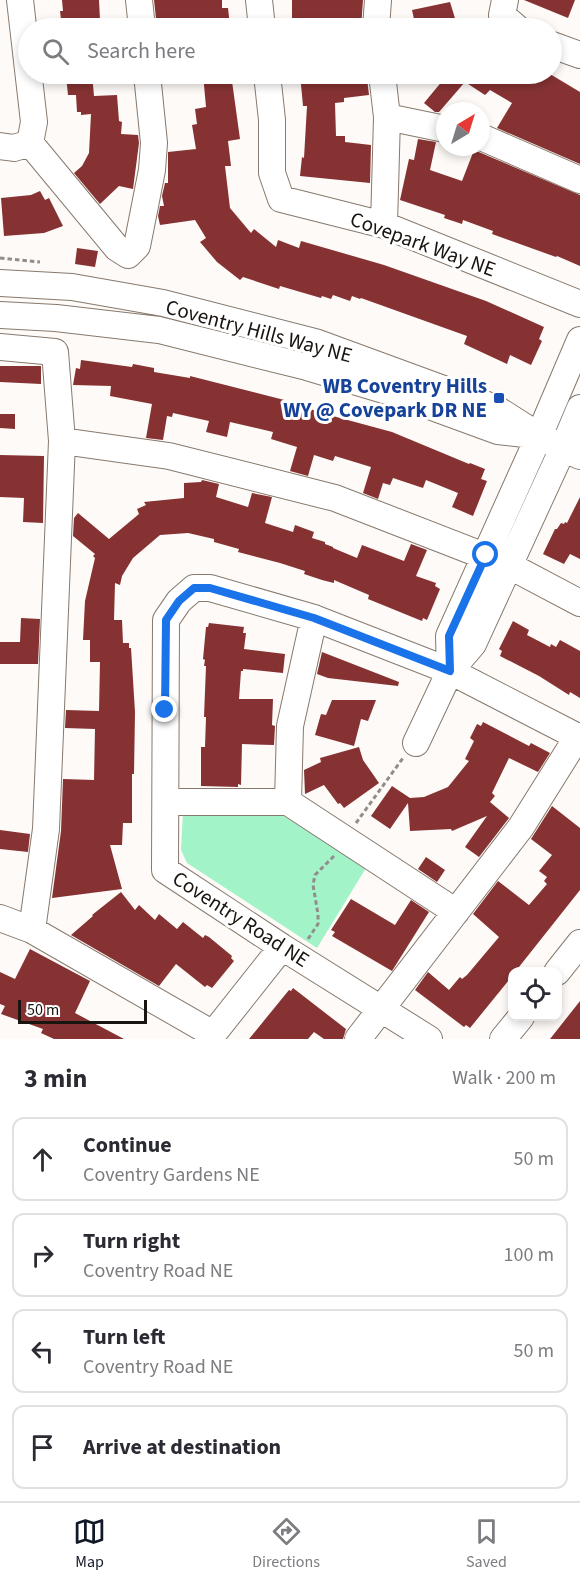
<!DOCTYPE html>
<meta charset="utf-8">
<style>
:root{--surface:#fff;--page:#f7f7f7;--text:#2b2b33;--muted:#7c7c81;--line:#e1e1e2;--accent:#111827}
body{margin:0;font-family:"Source Sans 3",sans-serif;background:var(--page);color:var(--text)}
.controls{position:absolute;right:18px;bottom:18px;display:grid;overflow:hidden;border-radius:12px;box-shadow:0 3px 9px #0003}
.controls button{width:54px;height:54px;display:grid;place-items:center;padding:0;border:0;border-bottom:2px solid var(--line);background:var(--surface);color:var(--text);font:30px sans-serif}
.compass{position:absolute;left:436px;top:102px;width:54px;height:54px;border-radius:50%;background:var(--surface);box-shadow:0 3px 9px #0003;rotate:38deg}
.scale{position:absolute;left:18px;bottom:15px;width:129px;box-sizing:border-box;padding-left:6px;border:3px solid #1a1410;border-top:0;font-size:16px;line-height:21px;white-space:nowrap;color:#1a1410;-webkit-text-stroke:4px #fff;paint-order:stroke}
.stop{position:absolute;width:18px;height:18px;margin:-14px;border:4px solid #1a73e8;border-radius:50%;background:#fff}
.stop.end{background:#1a73e8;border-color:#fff;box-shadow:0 2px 6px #0008}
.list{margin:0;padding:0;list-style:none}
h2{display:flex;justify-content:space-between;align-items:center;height:78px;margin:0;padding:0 24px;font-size:26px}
h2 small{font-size:20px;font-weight:400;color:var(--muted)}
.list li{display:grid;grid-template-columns:39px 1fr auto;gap:18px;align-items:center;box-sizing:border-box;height:84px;margin:0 12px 12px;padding:0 12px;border:2px solid var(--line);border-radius:12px}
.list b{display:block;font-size:22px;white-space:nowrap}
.list p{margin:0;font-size:20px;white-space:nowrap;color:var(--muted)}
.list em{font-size:20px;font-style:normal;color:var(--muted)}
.icon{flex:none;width:33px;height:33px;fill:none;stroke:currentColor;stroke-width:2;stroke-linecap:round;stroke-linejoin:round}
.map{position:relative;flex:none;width:580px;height:1039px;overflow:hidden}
.search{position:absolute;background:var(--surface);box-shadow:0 3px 9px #0003;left:18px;right:18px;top:18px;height:66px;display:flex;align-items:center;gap:15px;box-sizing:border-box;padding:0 21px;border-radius:33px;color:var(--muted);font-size:22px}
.sheet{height:462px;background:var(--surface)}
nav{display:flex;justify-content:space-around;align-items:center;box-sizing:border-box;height:84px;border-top:2px solid var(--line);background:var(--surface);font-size:16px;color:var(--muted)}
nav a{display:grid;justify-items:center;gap:3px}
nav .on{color:var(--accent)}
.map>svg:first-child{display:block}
</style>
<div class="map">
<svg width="580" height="1039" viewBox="0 0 580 1039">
<rect width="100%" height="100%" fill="#fdfaf7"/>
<!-- green -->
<path fill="#a3f3c9" d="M183,812l99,3 84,53 -49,80 -130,-85 -6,-13z"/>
<!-- building -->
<path fill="#863232" d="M62,0h37l1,20 -11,1 -2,2 1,5h-26l-2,-17h3z
M154,0h68v8h6l2,18 -23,2h-50z
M292,0h71l-2,28h-69z
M524,0h51l-7,18z
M450,2l8,26h-42l-4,-18z
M92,74l2,22 23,-1 2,26 3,1 -1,12 17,1 1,8 -6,46 -14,-3 -19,18 -26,-31 8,-7 7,-13 2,-39 -10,1v-3h-4l-1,-17h-8l-2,-19z
M203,74h28l9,65 -12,2 3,25h-6l5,42 21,25 3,-4 22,18 2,-7 21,8 2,-7 83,24 102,36 58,26 -5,12 3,2 -11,24 -21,-10 -3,9 -43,-20 3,-8 -106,-38 -1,1 -8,-3 -2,5 -17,-6 -2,4 -9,-3 -1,2 -41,-12 -1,3 -36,-12 -3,3 -23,-18 -17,-20 6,-4 -11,-18 -35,5 -2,-9 2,-10h4l-2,-10 3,-13h3v-31l28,-3 -4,-24 5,-1 -2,-15 11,-2z
M300,74h40l1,7 26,-3 2,17 -25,3v4l-9,1 1,33h9v6l26,3 -1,38 -70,-7 2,-19 2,1 3,-52h-4z
M448,74h102l30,18v72l-83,-36 15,-25 -22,-13 -5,5 -20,-13 -26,30h-4l-11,-9z
M418,139l18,3 -6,28 32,11 12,-31 106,45v71l-23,-10 -1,1 -64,-23 1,-3 -30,-11 -1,4 -18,-6 1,-3 -45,-15 9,-41 5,1z
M40,191l5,9 4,-2 14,28 -19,7 -40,3 -3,-38 30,-3z
M77,248l21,3 -3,16 -20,-3z
M81,360l51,7 1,-3 21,4v4l36,6v-2l106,27 22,9 74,20 77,32 1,-1 15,6 -4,10 6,2 -14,35 -21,-9 6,-14 -32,-13 -3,8 -30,-10 -3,7 -7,-2 -5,16 -15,-6 8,-26 -36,-11 -2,5 -19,-6 -6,21 -18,-5 7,-24 -26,-8 2,-7 -43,-10 -3,15 -21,-5 3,-11 -36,-8 -1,4 -5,-1 -4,24 -17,-2 6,-34 -42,-8 1,-10 -38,-1 3,-17 4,1z
M0,366h41v18l-41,-2z
M0,414h15v15l-15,-1z
M0,455l44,1 -1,67 -20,-1 1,-24 -24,-1z
M202,480l17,4 -3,13 32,10 4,-14 20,4 -7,26 28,9 2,-7 19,7 -2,6 13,4v2l8,3v1l24,10 5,-13 42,16 7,-17 16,6 -11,26 20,7 -1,3 5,3 -13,31 -4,-2 -1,3 -54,-22 1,-4 -35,-15v3l-12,-3 -18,-6 1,-3 -25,-8 -42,-11 1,-3 -25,-7v-3l-26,-6 -28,2 -27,23 -11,18 -2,9 -5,-2 -1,37h8l1,23h6v5h2l4,64 -1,62h-2v49h-9l-1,22h-12l12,44 -70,9 9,-67 2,-52 31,1 1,-51 -30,-1 1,-18 33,1 1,-49h-10v-22h-7l2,-39 10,-43 -2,-2 2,-2 -22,-18 1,-18 4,-5 31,26 30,-25 -2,-5 9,-4 -2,-3 40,-4v-15l17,-1z
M580,497v62l-10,-5 -6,10 -21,-10 12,-25h2l4,-6 3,1 1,-2 2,1z
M21,618l19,1 -2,45h-38v-22h20z
M513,621l16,9 -2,5 23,12 1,-3 5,3 4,-7 20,11v47l-10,-6 -1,3 -30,-19 -39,-20 2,-5 -3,-2z
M209,623l35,4 -1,6h3l-2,16 41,5 -2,19 -40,-4v2h-2l-2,28h34l-1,26 3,1 -1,19 -32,-1 -1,41 -3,-1v3l-37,-1v-39h4l1,-30h-2l2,-51h-2l1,-6 -2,-1 3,-32h2z
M322,652l77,30 -1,4 -70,-8 -11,-4z
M332,700h44l-8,21 -7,-2 -7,27 -39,-11 6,-21 5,1z
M483,722l46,24 2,-3 19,10 -12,19 -29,-14 -17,35 3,3 -5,6 19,16 -30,39 -14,-10 22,-31 -35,15 -1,-2 -41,2 -2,-28 -18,26 -19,-13 21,-30 18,12 14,-1 24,-10 21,-26 -4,-2 9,-18 -4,-3 7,-14 4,2z
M359,747l4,13 16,23 -35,25 -4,-5 -2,1 -14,-19 -19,9 -1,-24 17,-8 -1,-4z
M552,806l28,22v62l-65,82h-2v3l-43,53 -4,-3 -2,2 -49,-37 13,-18 21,18 11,-13 2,2 5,-4 32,-38 -26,-23 25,-33 31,24 18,-21 -3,-3 3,-4 -8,-6 13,-16 -21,-16z
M0,830l30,4 -2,18 -28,-3z
M426,857l19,13 -8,12 -19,-13z
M121,892l14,18 4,-5 16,15 4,-6 18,15 6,-7 20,16 2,-3 4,2 23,19 -1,2 3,3 -22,27 -5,-3 -2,2 -29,-23 -17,22 -88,-51 22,-19 -1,-1z
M351,899l44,26 16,-25 18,12 -37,59 -60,-35 3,-4 -4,-2z
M30,949l60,32 -15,32 49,26h-70l-13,-6 2,-4 -42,-15 4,-8 -5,-2v-32l15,7z
M293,988l53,41 -3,10h-19l-10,-7 -6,7h-59l40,-49 2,1z
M580,1001v38h-30z"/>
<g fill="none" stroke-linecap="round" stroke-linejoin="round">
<defs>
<path id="minor" d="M20,0l14,122 -4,21
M139,0l3,28
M259,0l3,28
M505,0l-3,15 15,13
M376,28l2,-28
M552,45l28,10
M267,74l5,46v53l9,26 103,26 196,79
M382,74l5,43 -3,108
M387,117l58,12
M481,137l99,43
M30,143l87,105 11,7 9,-9 15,-76 2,-27 -7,-69
M0,146l14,2 16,-5
M0,283l72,4 91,16 152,39 180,66 44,28 41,20
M0,315l56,3 103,12 148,37 87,26 104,38 35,4
M0,347l55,5 7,89 -16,388 -14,101
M62,441l107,15 166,42 175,68 70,37
M314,618l-24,108 -2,76 168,110
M450,671l-1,-35 90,-200 41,-96
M416,743l34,-72 23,-27 91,-198 16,-38
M166,802h122
M0,918l32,12 181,104
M557,972l23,-29
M209,1039l73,-92
M358,1039l163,-212 57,-91
M429,1039l-147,-92 -117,-77 1,-250 13,-19 15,-13h16l104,30 136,53 130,67
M503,1039l18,-22"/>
</defs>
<!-- minor casing -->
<use href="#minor" stroke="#87796d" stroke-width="28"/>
<!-- path -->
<path stroke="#928d8a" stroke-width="3" stroke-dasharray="4.5 3" stroke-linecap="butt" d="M0,258l40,4
M356,823l47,-65
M308,939l10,-15v-10l-5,-29 2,-10 19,-19"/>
<!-- minor -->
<use href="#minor" stroke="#fff" stroke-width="26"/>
</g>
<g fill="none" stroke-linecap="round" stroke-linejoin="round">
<!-- route -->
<path stroke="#1a73e8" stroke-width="8" d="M165,710l1,-90 13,-19 15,-13h16l104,30 136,53 -1,-35 37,-81"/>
</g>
<!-- markers -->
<rect fill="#1a4fb4" stroke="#fff" stroke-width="2" x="493" y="392" width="12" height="12" rx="3"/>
<g text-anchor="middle" stroke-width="6" stroke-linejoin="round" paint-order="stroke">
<!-- street labels -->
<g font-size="21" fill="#1a1410" stroke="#fff">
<text transform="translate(423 244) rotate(20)" y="7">Covepark Way NE</text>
<text transform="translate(259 331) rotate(15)" y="7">Coventry Hills Way NE</text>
<text transform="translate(241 919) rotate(33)" y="7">Coventry Road NE</text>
</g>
<!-- transit labels -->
<g font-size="21" font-weight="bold" fill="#164399" stroke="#fff" text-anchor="end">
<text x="487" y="393">WB Coventry Hills<tspan x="487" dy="24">WY @ Covepark DR NE</tspan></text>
</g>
</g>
</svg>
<div class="controls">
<button><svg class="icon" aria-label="locate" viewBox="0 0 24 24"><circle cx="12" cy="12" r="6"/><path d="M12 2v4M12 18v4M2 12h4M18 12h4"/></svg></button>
</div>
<svg class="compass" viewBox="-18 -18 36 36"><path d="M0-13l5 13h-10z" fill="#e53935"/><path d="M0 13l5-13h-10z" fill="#7c7c81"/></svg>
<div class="scale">50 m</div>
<div class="stop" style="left:486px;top:555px"></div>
<div class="stop end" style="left:165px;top:710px"></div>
<div class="search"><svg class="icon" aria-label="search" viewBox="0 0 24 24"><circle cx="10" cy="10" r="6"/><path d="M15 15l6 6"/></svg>Search here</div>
</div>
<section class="sheet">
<h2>3 min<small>Walk · 200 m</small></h2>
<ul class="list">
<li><svg class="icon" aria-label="ahead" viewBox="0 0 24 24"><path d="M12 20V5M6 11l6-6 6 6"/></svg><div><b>Continue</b><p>Coventry Gardens NE</p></div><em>50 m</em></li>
<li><svg class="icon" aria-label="right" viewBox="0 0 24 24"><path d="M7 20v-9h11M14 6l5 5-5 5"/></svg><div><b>Turn right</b><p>Coventry Road NE</p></div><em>100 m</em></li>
<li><svg class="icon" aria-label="left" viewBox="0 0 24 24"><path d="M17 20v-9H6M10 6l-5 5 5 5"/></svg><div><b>Turn left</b><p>Coventry Road NE</p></div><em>50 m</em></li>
<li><svg class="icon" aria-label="arrive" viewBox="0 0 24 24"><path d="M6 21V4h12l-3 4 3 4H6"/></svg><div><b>Arrive at destination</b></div></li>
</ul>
</section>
<nav>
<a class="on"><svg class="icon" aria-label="map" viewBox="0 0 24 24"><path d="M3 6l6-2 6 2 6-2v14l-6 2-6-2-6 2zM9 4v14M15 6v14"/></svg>Map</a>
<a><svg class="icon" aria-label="directions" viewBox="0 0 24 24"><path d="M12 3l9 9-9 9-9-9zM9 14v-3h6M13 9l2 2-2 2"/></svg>Directions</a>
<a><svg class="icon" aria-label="saved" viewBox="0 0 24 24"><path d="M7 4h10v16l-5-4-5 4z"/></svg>Saved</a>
</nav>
